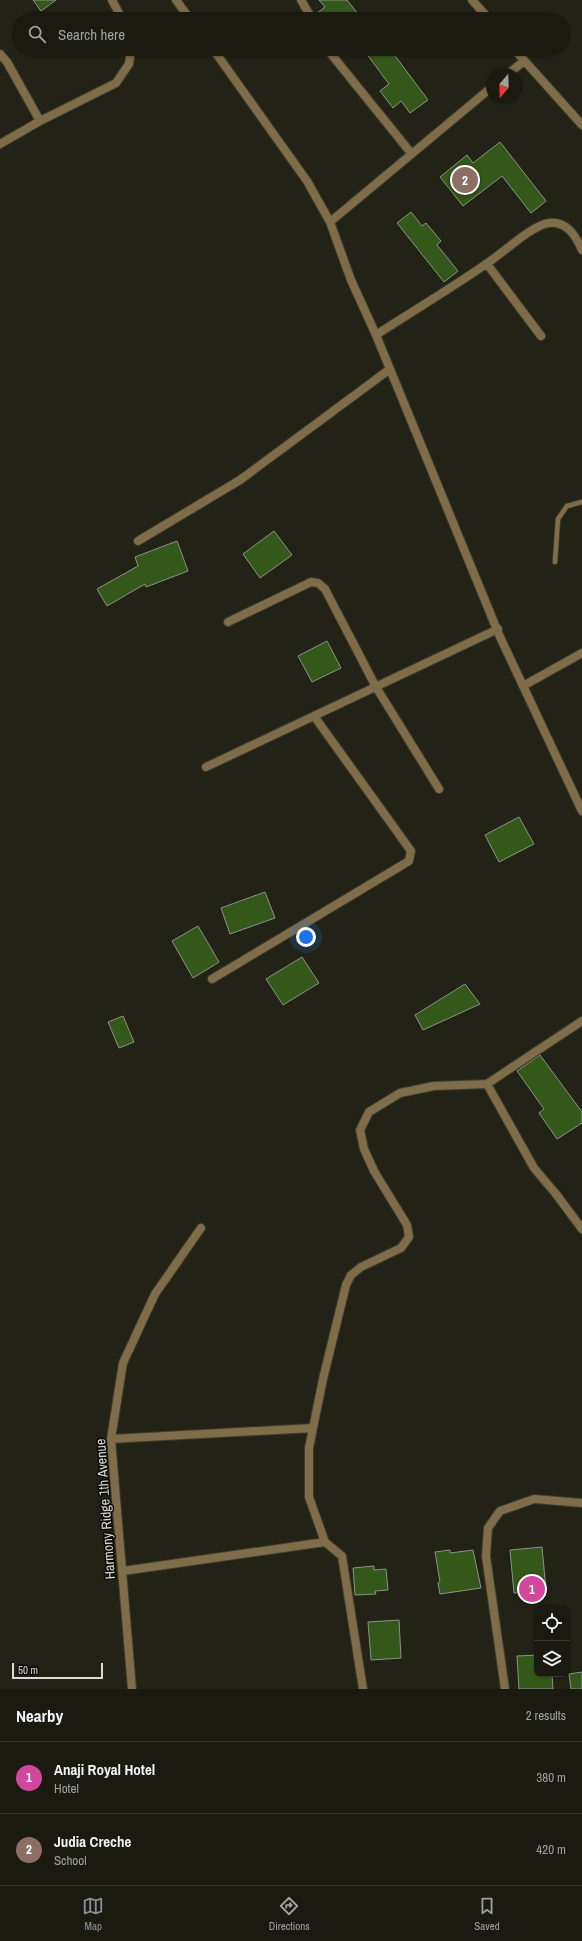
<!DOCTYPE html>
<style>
:root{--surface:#1a1a10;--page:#232319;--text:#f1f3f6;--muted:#9fa19f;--line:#383830;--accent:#8c9099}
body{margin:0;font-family:"Archivo Narrow",sans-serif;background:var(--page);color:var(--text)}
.controls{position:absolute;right:12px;bottom:12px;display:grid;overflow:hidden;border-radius:8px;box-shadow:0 1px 3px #0004}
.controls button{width:36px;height:36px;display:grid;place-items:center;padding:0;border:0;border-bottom:1px solid var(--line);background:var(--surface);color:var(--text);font:20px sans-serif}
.compass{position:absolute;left:486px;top:68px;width:36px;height:36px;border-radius:50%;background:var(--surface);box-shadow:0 1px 3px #0004;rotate:199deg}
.scale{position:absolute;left:12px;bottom:10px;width:91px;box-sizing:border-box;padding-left:4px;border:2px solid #dbdbd3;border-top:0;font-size:11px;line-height:14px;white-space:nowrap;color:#dbdbd3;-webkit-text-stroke:3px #0b0b06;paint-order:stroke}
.you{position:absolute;left:306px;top:937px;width:14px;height:14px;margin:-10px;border:3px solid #fff;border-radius:50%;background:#1a73e8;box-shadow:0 0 0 6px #1a73e833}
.badge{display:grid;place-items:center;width:26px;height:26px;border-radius:50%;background:var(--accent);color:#fff;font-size:13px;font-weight:700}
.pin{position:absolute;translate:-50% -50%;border:2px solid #fff;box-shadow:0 1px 4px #0006}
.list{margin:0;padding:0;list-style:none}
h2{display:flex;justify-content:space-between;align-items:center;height:52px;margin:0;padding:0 16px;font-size:17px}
h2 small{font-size:13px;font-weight:400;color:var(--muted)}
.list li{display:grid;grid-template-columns:26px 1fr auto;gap:12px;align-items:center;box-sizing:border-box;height:72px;padding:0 16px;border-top:1px solid var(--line)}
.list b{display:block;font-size:15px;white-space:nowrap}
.list p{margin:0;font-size:13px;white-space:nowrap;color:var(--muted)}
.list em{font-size:13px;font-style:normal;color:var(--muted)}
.icon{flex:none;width:22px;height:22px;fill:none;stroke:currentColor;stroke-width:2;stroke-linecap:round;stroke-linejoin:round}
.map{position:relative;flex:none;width:582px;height:1689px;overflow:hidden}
.search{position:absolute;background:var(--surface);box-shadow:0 1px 3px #0004;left:12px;right:12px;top:12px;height:44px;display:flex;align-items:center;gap:10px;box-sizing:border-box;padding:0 14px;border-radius:22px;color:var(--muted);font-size:15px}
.sheet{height:196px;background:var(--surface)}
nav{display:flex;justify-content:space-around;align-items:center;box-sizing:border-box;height:56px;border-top:1px solid var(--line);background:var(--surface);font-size:11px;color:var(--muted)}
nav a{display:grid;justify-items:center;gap:2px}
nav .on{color:var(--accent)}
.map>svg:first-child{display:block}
</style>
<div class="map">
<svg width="582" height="1689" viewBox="0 0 582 1689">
<rect width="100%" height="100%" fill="#222216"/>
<!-- building -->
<path fill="#34581a" stroke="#8c9487" d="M33,0h23l-15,11z
M319,0h28l15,19h-45l-1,-5 9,-7z
M363,49h27l38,51 -18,13 -9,-12 -8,7 -13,-17 9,-7z
M500,142l46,59 -15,12 -29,-37 -39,30 -23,-29 27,-22 6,8z
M411,212l11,14 4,-3 15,18 -4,4 21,26 -14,11 -47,-59z
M274,531l18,24 -32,23 -17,-24z
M177,541l11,30 -42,16 -1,-3 -38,22 -10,-17 41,-23 -3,-9z
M327,641l14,27 -29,14 -14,-26z
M519,817l15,27 -35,18 -14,-27z
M265,892l10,26 -45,16 -9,-26z
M198,926l21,36 -26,16 -21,-37z
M302,957l17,26 -36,22 -17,-26z
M465,984l15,20 -57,26 -8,-15z
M123,1016l11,26 -15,6 -11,-26z
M540,1055l42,57v11l-25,16 -18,-26 5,-4 -27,-38z
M542,1547l4,43 -32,3 -4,-43z
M450,1550v3l23,-3 8,38 -41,6 -2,-11 2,-1 -5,-30z
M374,1566v4l12,-1 2,21 -13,1 1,3 -21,1 -2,-27z
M399,1620l2,38 -30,2 -3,-38z
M537,1655v19h15l1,15h-34l-2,-33z
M582,1672v17h-11l-2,-15z"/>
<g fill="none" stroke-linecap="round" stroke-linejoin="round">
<defs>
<path id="service" d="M555,562l3,-43 9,-13 15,-4"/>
<path id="minor" d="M112,0l10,19
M176,0l14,19
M301,0l11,19
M472,0l17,19
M213,49l94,132 23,41 21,58 25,55 124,302 82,174
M327,49l84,104
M514,49l68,76
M0,54l7,8 33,59
M508,74l16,-13
M0,144l40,-23 76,-38 13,-19 2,-15
M330,222l162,-135
M487,264l54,72
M376,335c37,-24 74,-46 110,-71 16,-10 46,-39 63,-41 18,-2 27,13 33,27
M138,541l102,-61 150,-111
M228,622l83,-40 7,1 7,6 51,98 63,102
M523,686l59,-33
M206,767l292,-138
M212,979l197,-118 2,-10 -97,-135
M582,1021l-95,63 47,84 22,26 26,35
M111,1439l202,-11
M123,1571l202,-29
M132,1689l-21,-250 12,-76 32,-69 46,-66
M363,1689l-21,-133 -17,-14 -16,-45v-49l14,-69 23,-94 5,-10 10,-8 40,-19 8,-11 -2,-12 -33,-54 -10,-22 -4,-19 9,-18 31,-19 34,-7 53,-2
M505,1689l-19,-133 2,-28 12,-17 34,-12 48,4"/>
</defs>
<!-- service casing -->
<use href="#service" stroke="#3c3c30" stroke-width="6"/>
<!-- minor casing -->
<use href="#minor" stroke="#3c3c30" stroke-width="10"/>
<!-- service -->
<use href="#service" stroke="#7f6c48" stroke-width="4.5"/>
<!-- minor -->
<use href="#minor" stroke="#7f6c48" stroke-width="8"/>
</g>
<g text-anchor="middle" stroke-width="3" stroke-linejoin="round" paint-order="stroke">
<!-- street labels -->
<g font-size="14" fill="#dbdbd3" stroke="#0b0b06">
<text transform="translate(105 1509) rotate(-94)" y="5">Harmony Ridge 1th Avenue</text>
</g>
</g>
</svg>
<div class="controls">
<button><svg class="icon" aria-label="locate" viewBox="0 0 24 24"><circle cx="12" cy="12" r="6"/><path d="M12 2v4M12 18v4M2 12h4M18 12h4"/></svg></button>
<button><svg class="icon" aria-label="layers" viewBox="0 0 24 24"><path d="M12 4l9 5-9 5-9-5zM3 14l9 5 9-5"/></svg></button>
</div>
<svg class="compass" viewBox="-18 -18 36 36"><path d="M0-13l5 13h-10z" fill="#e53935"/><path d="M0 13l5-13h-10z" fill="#9fa19f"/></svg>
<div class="scale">50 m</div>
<div class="you"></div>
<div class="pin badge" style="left:532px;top:1589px;background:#d1479c">1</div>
<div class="pin badge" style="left:465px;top:180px;background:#8d6e63">2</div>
<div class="search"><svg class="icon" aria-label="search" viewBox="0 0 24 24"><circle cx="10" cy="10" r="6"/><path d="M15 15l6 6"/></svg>Search here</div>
</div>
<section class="sheet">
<h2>Nearby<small>2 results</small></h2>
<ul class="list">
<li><span class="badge" style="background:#d1479c">1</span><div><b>Anaji Royal Hotel</b><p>Hotel</p></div><em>380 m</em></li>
<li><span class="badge" style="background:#8d6e63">2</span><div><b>Judia Creche</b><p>School</p></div><em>420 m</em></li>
</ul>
</section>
<nav>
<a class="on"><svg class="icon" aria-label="map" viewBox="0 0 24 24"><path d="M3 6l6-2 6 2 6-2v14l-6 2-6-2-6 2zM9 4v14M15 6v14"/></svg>Map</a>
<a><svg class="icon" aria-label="directions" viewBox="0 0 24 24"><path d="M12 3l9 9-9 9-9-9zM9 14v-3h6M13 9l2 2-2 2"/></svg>Directions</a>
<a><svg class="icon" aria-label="saved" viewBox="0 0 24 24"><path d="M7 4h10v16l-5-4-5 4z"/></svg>Saved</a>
</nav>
